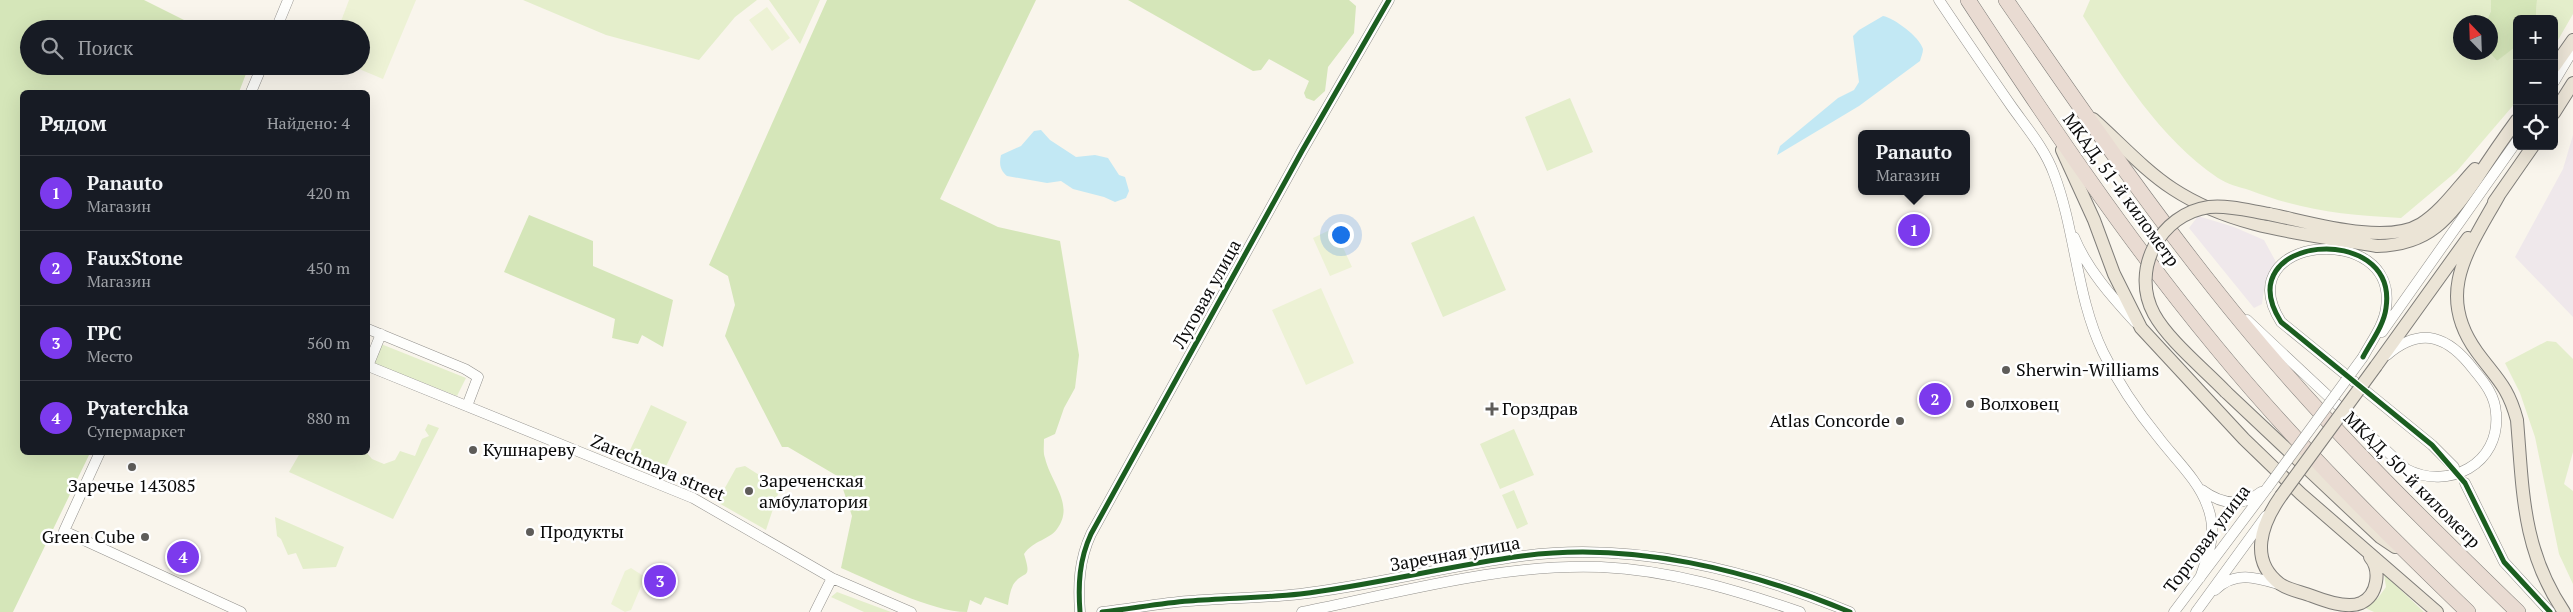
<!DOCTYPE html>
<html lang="ru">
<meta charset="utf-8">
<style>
:root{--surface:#171b24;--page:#20242c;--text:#f1f3f6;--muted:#9ea1a6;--line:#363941;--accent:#7c3aed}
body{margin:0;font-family:"PT Serif",serif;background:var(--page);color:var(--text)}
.controls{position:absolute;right:15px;top:15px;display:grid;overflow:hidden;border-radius:8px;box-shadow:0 5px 20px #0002}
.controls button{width:45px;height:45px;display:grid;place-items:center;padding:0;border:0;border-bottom:1px solid var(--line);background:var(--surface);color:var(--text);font:25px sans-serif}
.compass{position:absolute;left:2453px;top:15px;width:45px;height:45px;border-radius:50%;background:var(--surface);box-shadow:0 5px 20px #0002;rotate:337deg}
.you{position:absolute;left:1340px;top:234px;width:18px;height:18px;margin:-12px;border:4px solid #fff;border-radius:50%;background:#1a73e8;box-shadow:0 0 0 8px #1a73e833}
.badge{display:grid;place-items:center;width:32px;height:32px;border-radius:50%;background:var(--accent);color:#fff;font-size:16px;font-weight:700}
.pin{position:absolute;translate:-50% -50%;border:2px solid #fff;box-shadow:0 1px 5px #0006}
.popup{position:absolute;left:1858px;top:130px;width:112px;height:65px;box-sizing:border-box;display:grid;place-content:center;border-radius:8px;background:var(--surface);filter:drop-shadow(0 1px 4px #0005);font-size:16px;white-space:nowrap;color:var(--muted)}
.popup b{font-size:19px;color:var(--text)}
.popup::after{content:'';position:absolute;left:50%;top:100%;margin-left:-10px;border:10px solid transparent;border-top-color:var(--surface)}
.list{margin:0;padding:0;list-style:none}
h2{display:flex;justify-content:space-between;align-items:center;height:65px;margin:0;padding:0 20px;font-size:21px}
h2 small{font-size:16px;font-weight:400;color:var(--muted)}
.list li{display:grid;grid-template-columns:32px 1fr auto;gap:15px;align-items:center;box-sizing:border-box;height:75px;padding:0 20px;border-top:1px solid var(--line)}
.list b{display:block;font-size:19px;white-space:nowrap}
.list p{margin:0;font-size:16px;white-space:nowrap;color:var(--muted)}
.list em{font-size:16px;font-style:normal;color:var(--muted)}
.icon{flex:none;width:28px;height:28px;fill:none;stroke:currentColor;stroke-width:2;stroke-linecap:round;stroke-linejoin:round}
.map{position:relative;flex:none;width:2573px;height:612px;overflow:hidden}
.search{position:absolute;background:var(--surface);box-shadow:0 5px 20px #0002;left:20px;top:20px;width:350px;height:55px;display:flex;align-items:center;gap:12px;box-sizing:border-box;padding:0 18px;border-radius:28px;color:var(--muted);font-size:19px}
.panel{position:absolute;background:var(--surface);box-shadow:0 5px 20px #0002;left:20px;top:90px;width:350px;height:365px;border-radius:8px}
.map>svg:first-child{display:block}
</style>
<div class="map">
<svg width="2573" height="612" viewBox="0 0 2573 612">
<rect width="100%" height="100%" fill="#f9f5ec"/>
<!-- industrial -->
<path fill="#efe8eb" d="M2573,135v182l-58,-60 48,-88z
M2198,216l36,11 30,13 12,22 -11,20 -3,22 -8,4 -65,-80z"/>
<!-- green -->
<path fill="#e4eecb" d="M523,0h234l-22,17 -36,43 -93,-25z
M769,0h51l-20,44z
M2090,0h401v11l-5,11h-26v30l30,1 7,8 20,-17v57l-60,70 -56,47c-57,-3 -97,-7 -152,-28 -10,-3 -22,-6 -31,-12 -59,-40 -97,-103 -135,-162z
M2537,0h36v14l-19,33v-28h-21l3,-4z
M1570,98l23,54 -46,19 -22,-54z
M1474,216l32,74 -63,27 -32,-74z
M2547,341l9,1 17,17v93l-9,32 9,7v93l-14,-30 -24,-117 -15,-44 -15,-30z
M381,344l85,34 -9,18 -84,-33z
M651,405l36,17 -26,55 -36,-16z
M428,424l11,4 -46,91 -104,-47 11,-19h67l5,6 12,5 11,-4 5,-9 15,5 7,-17 7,-3 -4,-6z
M1514,429l20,46 -34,14 -20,-45z
M745,466l35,22 -14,42 -49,-28 19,-34z
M1514,490l14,34 -11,5 -15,-34z
M275,517l69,30 -8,20 -33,2 -7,-16 -8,2 -7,-16 -4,-3z
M2384,574l40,38h-50l-11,-5 15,-9 8,-11z
M837,592l54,20h-27l-33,-15z"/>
<!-- forest -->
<path fill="#d5e6b9" d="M0,0h144l58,29h-173v37h220l-10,26h-217v360l68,1 -77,159h-13z
M827,0h209l-96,199 58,28 62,14 19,114 -4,33 -11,20 -9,26 -11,5c0,6 -1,14 1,19 6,25 30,47 12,71 -8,11 -23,11 -33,25 9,28 -1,15 -11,31 -3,6 -4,13 -5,20l-23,-8 -4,8 -11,-5 -3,12c-36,0 -92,-30 -126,-44l11,-52 -13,-39 -51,-30h-6l-57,-111 10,-31 -7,-29 -19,-11z
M1128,0h221l7,6 -2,27 -26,34 -3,24 -11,10 -8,-3 -2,-5 5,-12 -40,-22 -8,11 -8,1z
M2491,0h46l-1,15 -3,4h-16l-2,28 -18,14 -7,-8v-31h-4l5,-11z
M529,215l64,26v25l80,34 -10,47 -21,-12 -4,9 -26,-6 3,-19 -111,-47z"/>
<!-- pitch -->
<path fill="#edf2d5" d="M349,0h67l-33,79 -31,-13h9v-37h-23z
M767,7l23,31 -18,13 -23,-31z
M1334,228l18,39 -22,9 -17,-38z
M1321,288l33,75 -48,22 -34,-75z
M631,568l14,9 -14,33 -6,2 -14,-8 14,-33z"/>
<!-- water -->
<path fill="#c2e8f4" d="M1883,16c11,2 37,21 40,33 0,4 -2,8 -3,12l-61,45 -82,49 3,-9 58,-48 16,-8 5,-8 -6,-46 6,-6z
M1041,130l9,10 26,17 19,-2 13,3 11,17 6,2 4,14 -3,7 -11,4 -11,-5 -31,-8 -12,-8 -14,2 -40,-7c-7,-6 -8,-12 -6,-21l20,-9 13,-15z"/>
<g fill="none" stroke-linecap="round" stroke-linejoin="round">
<defs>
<path id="minor" d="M1939,0c24,36 48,71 73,107 15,21 33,42 42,67 22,58 22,122 49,178 15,31 34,59 56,86 16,21 39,42 48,67 11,27 2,48 -7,73
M276,29l12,-29
M2554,82l19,-32
M251,92l11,-26
M2074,237c13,32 38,60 61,85
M2247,320l159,149c42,22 95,-5 90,-56 -1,-17 -11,-30 -22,-43 -25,-33 -52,-45 -87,-15
M368,329l97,40 13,8 -11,29
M2382,332l135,-191
M2363,357c8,-15 21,-32 23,-49 13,-88 -160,-73 -105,14l151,123 22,22
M368,366l325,132 139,80 79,34
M368,366l13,-32
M100,452l-36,79 177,81
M2465,483l39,79 46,50
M2202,490c19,14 39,18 59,2
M2215,590c20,-19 40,-13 63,-6
M815,612l17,-34
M1080,612c-2,-27 -1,-52 11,-78l211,-383 87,-151
M1102,612c29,-3 58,-9 87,-11 37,-3 74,-3 111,-7 74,-9 147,-28 222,-38 110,-15 227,14 328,56
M1302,612c97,-19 200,-49 299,-45 69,3 135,23 199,45
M2174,612l94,-125
M2196,612l70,-96"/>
<path id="major" d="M2554,67l19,-27
M2554,113l19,-30
M2093,119c26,23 51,51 80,70 61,40 134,45 204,57 53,-1 72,-28 100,-68 13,-20 26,-39 40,-58
M2062,150l32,70 20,54 27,54 103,111 57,55 136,118
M2499,195c-30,54 -65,98 -22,157 19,26 31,34 40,68 6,71 5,130 47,192
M2494,202l39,-56
M2269,214c40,8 116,32 152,10 21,-13 37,-37 54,-55
M2376,366l92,-128
M2226,392l154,145 15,10
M2281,496c-19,27 -33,64 -1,88 9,6 22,8 32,12 13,5 35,13 49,7 17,-8 20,-33 9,-46"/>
<path id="highway" d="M1968,0c78,119 157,237 248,347 77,94 164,180 252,265
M2006,0c76,110 152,221 237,324 85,103 180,196 275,288"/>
</defs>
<!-- minor casing -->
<use href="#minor" stroke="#92908c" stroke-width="11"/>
<!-- major casing -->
<use href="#major" stroke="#7f7d79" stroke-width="14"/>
<!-- highway casing -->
<use href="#highway" stroke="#7f7d79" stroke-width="16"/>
<!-- minor -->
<use href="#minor" stroke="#fefefc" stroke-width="10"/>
<!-- major -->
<use href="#major" stroke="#ebe4d6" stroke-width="12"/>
<!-- highway -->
<use href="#highway" stroke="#e9dbd2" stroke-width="15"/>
<defs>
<path id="minor-bridge" d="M2268,487l95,-130"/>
<path id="major-bridge" d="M2226,392c-21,-22 -58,-52 -72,-78 -24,-44 6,-100 55,-107 20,-2 41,4 60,7
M2281,496l95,-130"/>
</defs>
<!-- minor-bridge casing -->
<use href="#minor-bridge" stroke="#92908c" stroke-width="11" stroke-linecap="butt"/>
<!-- major-bridge casing -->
<use href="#major-bridge" stroke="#7f7d79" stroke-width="14" stroke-linecap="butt"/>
<!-- minor-bridge -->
<use href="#minor-bridge" stroke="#fefefc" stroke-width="10"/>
<!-- major-bridge -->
<use href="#major-bridge" stroke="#ebe4d6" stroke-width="12"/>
<defs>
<path id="cycleway" d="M2363,357c8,-15 21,-32 23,-49 13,-88 -160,-73 -105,14l151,123 33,38 39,79 46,50
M1080,612c-2,-27 -1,-52 11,-78l211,-383 87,-151
M1102,612c29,-3 58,-9 87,-11 37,-3 74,-3 111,-7 74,-9 147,-28 222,-38 110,-15 227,14 328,56"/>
</defs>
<!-- cycleway casing -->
<use href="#cycleway" stroke="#fff" stroke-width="8"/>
<!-- cycleway -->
<use href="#cycleway" stroke="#1b5e20" stroke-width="5"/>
</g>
<!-- markers -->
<g fill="#5e5c59" stroke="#fff" stroke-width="2">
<circle cx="2006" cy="370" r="5"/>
<circle cx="1970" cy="404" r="5"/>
<path d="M1489.5 401.5h5v5h5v5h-5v5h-5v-5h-5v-5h5z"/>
<circle cx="1900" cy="421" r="5"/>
<circle cx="473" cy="450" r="5"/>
<circle cx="132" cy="467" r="5"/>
<circle cx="749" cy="491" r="5"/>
<circle cx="530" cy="532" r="5"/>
<circle cx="145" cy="537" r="5"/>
</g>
<g text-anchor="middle" stroke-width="5" stroke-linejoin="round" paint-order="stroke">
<!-- street labels -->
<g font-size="18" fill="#0a0a0a" stroke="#fff">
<text transform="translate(2121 190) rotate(54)" y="6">МКАД, 51-й километр</text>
<text transform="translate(1207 294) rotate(-61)" y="6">Луговая улица</text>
<text transform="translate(658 468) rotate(23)" y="6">Zarechnaya street</text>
<text transform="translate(2412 480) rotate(45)" y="6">МКАД, 50-й километр</text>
<text transform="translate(2207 539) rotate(-53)" y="6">Торговая улица</text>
<text transform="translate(1455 554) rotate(-10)" y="6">Заречная улица</text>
</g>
<!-- poi labels -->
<g font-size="18" fill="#0a0a0a" stroke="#fff" text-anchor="start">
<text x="2016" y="376">Sherwin-Williams</text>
<text x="1980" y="410">Волховец</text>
<text x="1502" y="415">Горздрав</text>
<text x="1890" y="427" text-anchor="end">Atlas Concorde</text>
<text x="483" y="456">Кушнареву</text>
<text x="759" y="487">Зареченская<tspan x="759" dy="21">амбулатория</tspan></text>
<text x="132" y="492" text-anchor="middle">Заречье 143085</text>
<text x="540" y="538">Продукты</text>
<text x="135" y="543" text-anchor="end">Green Cube</text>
</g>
</g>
</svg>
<div class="controls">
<button>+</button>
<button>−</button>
<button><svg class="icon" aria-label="locate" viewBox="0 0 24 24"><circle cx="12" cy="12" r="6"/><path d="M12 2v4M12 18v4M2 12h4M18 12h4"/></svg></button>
</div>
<svg class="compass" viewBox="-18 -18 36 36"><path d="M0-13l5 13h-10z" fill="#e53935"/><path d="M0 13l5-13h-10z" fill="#9ea1a6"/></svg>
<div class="you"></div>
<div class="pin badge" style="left:1914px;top:230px">1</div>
<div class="popup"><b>Panauto</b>Магазин</div>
<div class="pin badge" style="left:1935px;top:399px">2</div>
<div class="pin badge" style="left:660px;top:581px">3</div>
<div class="pin badge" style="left:183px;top:557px">4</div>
<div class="search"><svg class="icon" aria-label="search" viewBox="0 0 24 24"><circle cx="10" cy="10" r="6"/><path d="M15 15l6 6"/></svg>Поиск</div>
<section class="panel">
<h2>Рядом<small>Найдено: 4</small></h2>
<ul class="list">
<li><span class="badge">1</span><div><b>Panauto</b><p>Магазин</p></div><em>420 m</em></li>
<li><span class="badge">2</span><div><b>FauxStone</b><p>Магазин</p></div><em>450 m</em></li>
<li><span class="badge">3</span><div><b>ГРС</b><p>Место</p></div><em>560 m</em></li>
<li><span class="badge">4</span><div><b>Pyaterchka</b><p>Супермаркет</p></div><em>880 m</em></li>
</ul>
</section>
</div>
